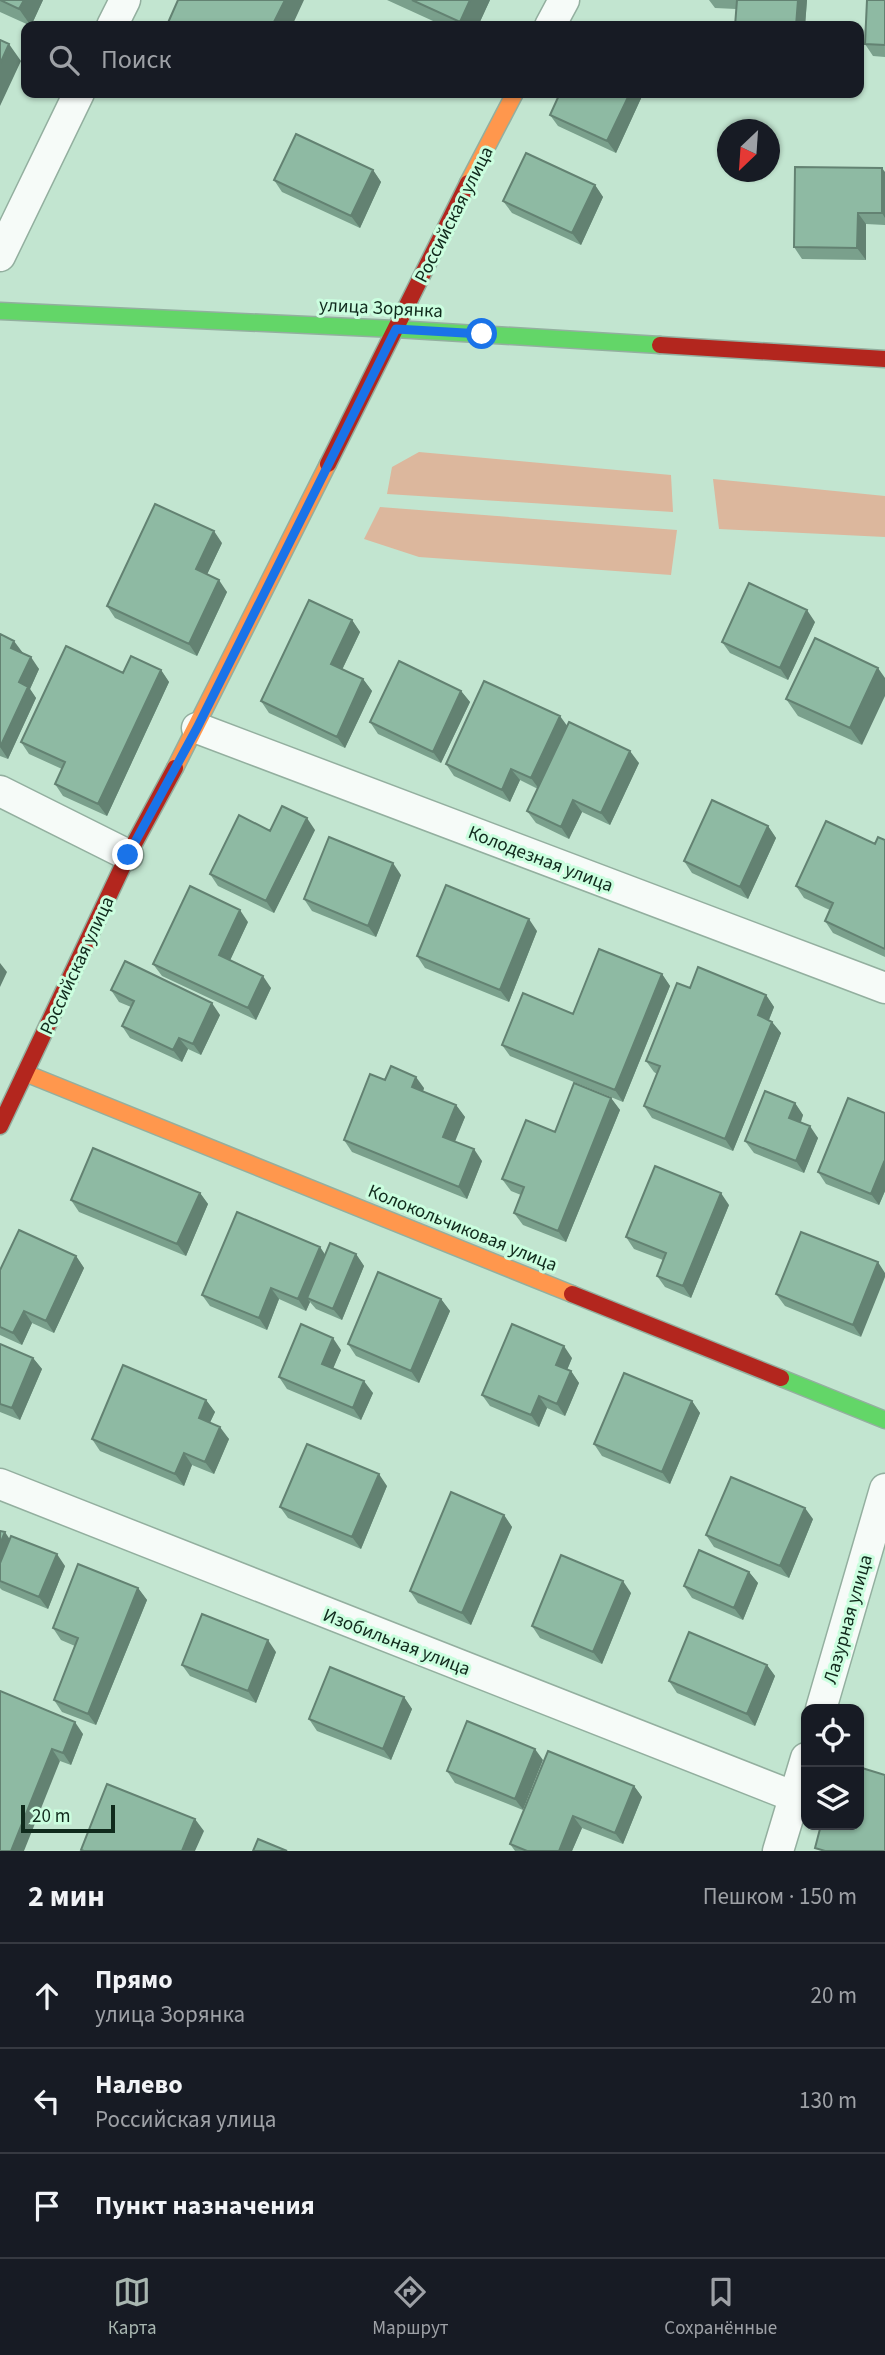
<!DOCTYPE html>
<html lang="ru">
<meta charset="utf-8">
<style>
:root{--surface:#171b24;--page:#242831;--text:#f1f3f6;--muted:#9ea1a6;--line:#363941;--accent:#a8b6b0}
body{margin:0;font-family:"Source Sans 3",sans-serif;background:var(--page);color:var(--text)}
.controls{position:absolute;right:21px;bottom:21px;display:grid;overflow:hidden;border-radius:14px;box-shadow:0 2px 5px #0004}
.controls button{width:63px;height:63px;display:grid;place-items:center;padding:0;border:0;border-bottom:2px solid var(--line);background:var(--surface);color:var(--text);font:35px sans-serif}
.compass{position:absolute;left:717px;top:119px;width:63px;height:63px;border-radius:50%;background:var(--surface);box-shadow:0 2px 5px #0004;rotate:205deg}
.scale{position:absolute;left:21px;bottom:18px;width:94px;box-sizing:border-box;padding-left:7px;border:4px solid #102a1c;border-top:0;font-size:19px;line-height:24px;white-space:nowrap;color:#102a1c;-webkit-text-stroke:5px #cbfedf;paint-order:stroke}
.stop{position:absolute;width:21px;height:21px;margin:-16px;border:5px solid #1a73e8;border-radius:50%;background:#fff}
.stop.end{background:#1a73e8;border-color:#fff;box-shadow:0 2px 7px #0008}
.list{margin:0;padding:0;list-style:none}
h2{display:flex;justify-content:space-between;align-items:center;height:91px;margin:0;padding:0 28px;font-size:30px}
h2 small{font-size:23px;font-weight:400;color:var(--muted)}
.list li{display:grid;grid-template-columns:46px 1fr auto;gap:21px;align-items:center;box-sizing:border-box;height:105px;padding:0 28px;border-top:2px solid var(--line)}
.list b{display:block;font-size:26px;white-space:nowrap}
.list p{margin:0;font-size:23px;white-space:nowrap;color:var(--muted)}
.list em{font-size:23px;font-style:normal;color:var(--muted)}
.icon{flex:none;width:38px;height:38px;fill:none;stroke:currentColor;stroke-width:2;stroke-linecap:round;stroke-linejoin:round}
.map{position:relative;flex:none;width:885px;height:1851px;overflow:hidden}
.search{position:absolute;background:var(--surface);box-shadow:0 2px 5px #0004;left:21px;right:21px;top:21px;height:77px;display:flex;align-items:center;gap:18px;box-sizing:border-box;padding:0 24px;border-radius:14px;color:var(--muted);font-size:26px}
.sheet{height:406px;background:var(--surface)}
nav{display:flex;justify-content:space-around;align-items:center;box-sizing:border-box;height:98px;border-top:2px solid var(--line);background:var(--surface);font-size:19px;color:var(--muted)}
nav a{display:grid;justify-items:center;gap:4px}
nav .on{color:var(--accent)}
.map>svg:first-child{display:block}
</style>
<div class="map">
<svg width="885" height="1851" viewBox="0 0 885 1851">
<rect width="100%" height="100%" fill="#c2e5d0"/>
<!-- forest -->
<path fill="#dcb79d" d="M419,452l252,23 2,37 -286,-18 5,-27z
M713,479l172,17v41l-166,-8z
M380,507l297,23 -6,45 -252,-18 -55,-18z"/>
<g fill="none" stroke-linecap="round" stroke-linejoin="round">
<defs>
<path id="street" d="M112,26l13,-26
M550,26l14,-26
M0,256l79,-163
M197,728l688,260
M0,791l128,64
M0,1484l795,313
M821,1709l64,-220
M778,1851l28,-93"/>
<path id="fast" d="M0,311l395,18 265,16
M781,1378l104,42"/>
<path id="slow" d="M468,183l47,-90
M175,768l153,-304
M25,1073l547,221"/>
<path id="jam" d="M660,345l225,14
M328,464l140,-281
M0,1126l128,-271 47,-87
M572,1294l209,84"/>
</defs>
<!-- street casing -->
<use href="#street" stroke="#93af9f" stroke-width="33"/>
<!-- fast casing -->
<use href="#fast" stroke="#93af9f" stroke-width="19"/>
<!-- slow casing -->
<use href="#slow" stroke="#93af9f" stroke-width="19"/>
<!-- jam casing -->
<use href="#jam" stroke="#93af9f" stroke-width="19"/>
<!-- street -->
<use href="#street" stroke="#f6fbf8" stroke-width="30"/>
<!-- fast -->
<use href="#fast" stroke="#63d668" stroke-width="16"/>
<!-- slow -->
<use href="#slow" stroke="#ff974d" stroke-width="16"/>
<!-- jam -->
<use href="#jam" stroke="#b3261e" stroke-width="16"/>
</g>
<!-- wall -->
<path fill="#7aa08c" d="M0,0h43l-12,26 -31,-14z
M387,0h103l-12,26h-34z
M709,0h98l-2,26h-70l1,-17 -21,-1z
M885,0v57l-12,-1 -8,-12z
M560,93h83v1l-27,59 -58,-27 -8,-11z
M373,170l8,12 -21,46 -78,-36 -8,-12z
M885,172v53l-19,-1v36l-64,-1 -8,-12z
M595,185l8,12 -22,48 -69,-32 -9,-12z
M222,543l-15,31 20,18 -30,64 -82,-38 -8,-12z
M352,620l8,12 -18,38 21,9 9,12 -27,57 -76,-35 -8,-12z
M815,622l-27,58 -58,-27 -8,-11z
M0,634l23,19 16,16 -9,20 6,9 -28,61 -8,-3z
M815,638l47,107 -64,-29 -12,-17z
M161,670l8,12 -62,134 -44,-20 -8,-12 7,-15 -33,-15 -8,-12 102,-69z
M461,691l9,11 -29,61 -63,-29 -8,-12z
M567,726l72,37 -29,62 -28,-13 -13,27 -33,-16 -9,-12 11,-22 -18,-9 -10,22 -56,-26 -8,-12z
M768,826l8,12 -28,61 -56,-26 -8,-12z
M315,830l-41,83 -56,-27 -8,-12 60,-43z
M885,840v117l-52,-24 -8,-12 5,-11 -26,-12 -8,-12 79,-42z
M401,875l-25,62 -64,-26 -8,-12z
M248,922l-18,38 41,28 -15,32 -94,-44 -9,-12z
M537,931l-28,71 -84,-34 -8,-12z
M662,974l8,12 -47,116 -113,-46 -8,-11z
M690,988l76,7 8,12 -5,13 3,2 9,11 -48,118 -81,-33 -8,-12 13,-32 -3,-2 -8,-11z
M111,990l109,25 -19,40 -13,-6 -6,13 -52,-24 -8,-12 9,-19 -12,-5z
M385,1080l39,8 -1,4 33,13 9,12 -11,25 28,19 -15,38 -115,-47 -8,-12z
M611,1098l9,12 -54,132 -43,-17 -9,-12 7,-18 -10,-4 -9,-12 53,-47z
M795,1103l8,12 -2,7 17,16 -14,35 -50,-20 -9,-12z
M885,1113v78l-6,14 -53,-21 -8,-12z
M200,1193l8,11 -22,52 -107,-44 -8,-12z
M729,1205l-38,93 -26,-11 -8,-11 6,-16 -29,-11 -8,-12z
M801,1232l60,105 -76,-31 -9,-12z
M320,1247l5,8 31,-1 8,12 -22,54 -26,-11 -6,-7 -4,9 -27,-12 -12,31 -57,-24 -8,-11z
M76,1256l8,12 -30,65 -22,-10 -10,22 -22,-10v-65z
M441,1299l9,12 -31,72 -63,-27 -8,-12z
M0,1344l33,14 9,11 -22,51 -20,-8z
M341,1350l-8,18 40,25 -12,27 -74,-31 -8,-12z
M572,1358l-5,12 4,1 8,12 -14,33 -18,-8 -8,19 -49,-21 -8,-11z
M206,1400l9,12 -5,10 19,17 -15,35 -22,-9 -8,21 -84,-35 -8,-12z
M692,1401l8,12 -30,71 -68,-28 -8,-12z
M387,1486l-26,63 -73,-31 -8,-11z
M504,1515l8,12 -41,98 -53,-22 -8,-12z
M813,1519l-24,59 -75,-31 -8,-12z
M0,1531l10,9 55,26 -17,43 -46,-19 -2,-2z
M749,1572l9,11 -15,37 -51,-22 -8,-12z
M138,1588l9,12 -51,125 -34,-13 -8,-12 21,-54 -14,-6 -8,-12z
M631,1593l-29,71 -62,-26 -8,-12z
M276,1652l-20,51 -66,-27 -8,-11z
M767,1665l8,11 -20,50 -78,-33 -8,-12z
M0,1691l83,43 -12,31 -11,-4z
M404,1697l8,12 -21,51 -74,-29 -8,-12z
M467,1721l56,89 -68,-27 -8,-12z
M634,1786l8,11 -19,47 -41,-16 -10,23h-57l-5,-7z"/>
<!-- shaded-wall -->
<path fill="#638272" d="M24,0h19l-12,26 -12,-17z
M285,0h19l-12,26h-20z
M470,0h20l-12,26h-16l-2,-4z
M798,0h9l-2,26h-9z
M9,44l12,17 -21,45v-42z
M630,93l13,1 -27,59 -9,-12z
M882,168l3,4v46l-3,-5z
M373,170l8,12 -21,46 -9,-12z
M595,185l8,12 -22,48 -9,-12z
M858,213l8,11v36l-9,-12z
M214,531l8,12 -18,38 -8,-12z
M219,580l8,12 -30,64 -8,-12z
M807,610l8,12 -27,58 -8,-12z
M352,620l8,12 -21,44 -8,-12z
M14,641l9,12 -4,7 -8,-12z
M31,657l8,12 -9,20 6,9 -28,61 -8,-12 19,-65z
M878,668l7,10v18l-23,49 -12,-17z
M161,670l8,12 -62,134 -9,-12z
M363,679l9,12 -27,57 -8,-11z
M461,691l9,11 -29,61 -8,-11z
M560,716l8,11 -29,62 -8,-11z
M630,751l9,12 -29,62 -9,-12z
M511,769l9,11 -10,22 -8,-12z
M573,800l9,12 -13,27 -8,-12z
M307,818l8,12 -41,83 -8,-12z
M768,826l8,12 -28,61 -8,-12z
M393,863l8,12 -25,62 -8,-11z
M240,910l8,12 -21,45 -8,-12z
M529,919l8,12 -28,71 -9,-12z
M0,963l7,9 -7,15z
M662,974l8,12 -47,116 -8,-12z
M263,976l8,12 -15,32 -8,-12z
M766,995l8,12 -8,20 -8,-12z
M212,1003l8,12 -19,40 -8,-11z
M772,1022l9,11 -48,118 -8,-12z
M179,1038l9,11 -6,13 -9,-12z
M416,1077l8,11 -4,11 -8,-12z
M611,1098l9,12 -54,132 -8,-11z
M795,1103l8,12 -5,14 -9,-11z
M456,1105l9,12 -13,32 -9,-12z
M810,1126l8,12 -14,35 -8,-12z
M474,1149l8,12 -15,38 -8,-12z
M884,1162l1,2v27l-6,14 -8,-11z
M200,1193l8,11 -22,52 -9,-12z
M721,1193l8,12 -38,93 -8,-12z
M320,1247l8,12 -21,39 3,4 -4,9 -8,-12z
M356,1254l8,12 -22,54 -9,-11z
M76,1256l8,12 -30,65 -8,-12z
M878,1262l7,11v4l-24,60 -8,-12z
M271,1288l8,11 -12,31 -8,-12z
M441,1299l9,12 -31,72 -8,-12z
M24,1311l8,12 -10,22 -9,-12z
M333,1338l8,12 -11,26 -8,-12z
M564,1346l8,12 -8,19 -8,-12z
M33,1358l9,11 -22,51 -8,-12z
M571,1371l8,12 -14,33 -8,-12z
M364,1381l9,12 -12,27 -8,-12z
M539,1396l8,12 -8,19 -8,-12z
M206,1400l9,12 -8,17 -8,-11z
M692,1401l8,12 -30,71 -8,-12z
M220,1427l9,12 -15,35 -9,-12z
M184,1453l8,12 -8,21 -9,-12z
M379,1474l8,12 -26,63 -9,-12z
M805,1508l8,11 -24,59 -9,-12z
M504,1515l8,12 -41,98 -9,-12z
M5,1532l8,12 -13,32v-32z
M57,1554l8,12 -17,43 -9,-12z
M749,1572l9,11 -15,37 -9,-12z
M623,1581l8,12 -29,71 -9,-12z
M138,1588l9,12 -51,125 -8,-11z
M268,1640l8,12 -20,51 -8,-12z
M767,1665l8,11 -20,50 -8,-12z
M404,1697l8,12 -21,51 -8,-11z
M75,1722l8,12 -12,31 -8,-12z
M52,1749l8,12 -36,90h-13z
M535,1749l8,11 -20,50 -8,-11z
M634,1786l8,11 -19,47 -8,-11z
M573,1816l9,12 -10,23h-13z
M195,1819l9,12 -9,20h-13z"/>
<!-- building -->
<path fill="#8ebaa3" stroke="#638272" stroke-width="2" d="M0,0h24l-5,9z
M178,0h107l-13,26h-102l-3,-1z
M412,0h58l-10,22z
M737,0h61l-2,26h-61z
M867,0h18v45l-20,-1z
M0,40l9,4 -9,20z
M560,93h70l-23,48 -57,-26z
M296,134l77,36 -22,46 -77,-36z
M526,153l69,32 -23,48 -69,-32z
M795,167l87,1v45h-24l-1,35 -63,-1z
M155,504l59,27 -18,38 23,11 -30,64 -82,-38z
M749,583l58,27 -27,58 -58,-26z
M309,600l43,20 -21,44 32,15 -26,58 -76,-36z
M0,634l14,7 -3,7 20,9 -12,25 9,5 -28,60z
M815,638l63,30 -28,60 -64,-29z
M66,646l57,27 8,-17 30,14 -63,134 -43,-20 10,-22 -44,-20z
M399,661l62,30 -28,61 -63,-30z
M484,681l76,35 -29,62 -20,-9 -9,21 -56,-26z
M569,722l61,29 -29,62 -28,-13 -12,27 -34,-16z
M712,800l56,26 -28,61 -56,-26z
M282,806l25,12 -41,83 -56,-27 29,-59 31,16z
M826,821l49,23 3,-7 7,3v109l-60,-28 8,-18 -37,-17z
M329,837l64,26 -25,63 -64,-27z
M446,885l83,34 -29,71 -83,-34z
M190,886l50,24 -21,45 44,21 -15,32 -95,-44z
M599,949l63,25 -47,116 -113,-45 21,-52 50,21z
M125,961l87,42 -19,41 -14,-6 -6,12 -51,-24 12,-25 -23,-11z
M698,967l68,28 -8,20 14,7 -47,117 -81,-33 16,-40 -14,-5 31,-78 13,5z
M391,1066l25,11 -4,10 44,18 -13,32 31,12 -15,38 -115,-47 26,-66 15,6z
M574,1083l37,15 -53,133 -44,-18 10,-26 -22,-8 24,-59 29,12z
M765,1091l30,12 -6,15 21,8 -14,35 -51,-20z
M848,1098l37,15v50l-1,-1 -13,32 -53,-22z
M93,1148l107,45 -23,51 -106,-44z
M655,1166l66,27 -38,93 -26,-10 9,-23 -40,-16z
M237,1212l83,35 -22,52 -27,-11 -12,30 -57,-23z
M19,1230l57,26 -30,65 -22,-10 -11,22 -13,-6v-57z
M801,1232l77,30 -25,63 -77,-31z
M330,1243l26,11 -23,55 -26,-11z
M378,1272l63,27 -30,72 -63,-27z
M301,1324l32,14 -11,26 42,17 -11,27 -74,-31z
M512,1324l52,22 -8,19 15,6 -14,33 -18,-8 -8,19 -49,-20z
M0,1344l33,14 -21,50 -12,-4z
M123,1365l83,35 -7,18 21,9 -15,35 -21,-9 -9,21 -83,-35z
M624,1373l68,28 -30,71 -68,-28z
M307,1444l72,30 -27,63 -72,-30z
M731,1477l74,31 -25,58 -74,-31z
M451,1492l53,23 -42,98 -52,-22z
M0,1531l5,1 -5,12z
M11,1536l46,18 -18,43 -39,-16v-18z
M699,1550l50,22 -15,36 -50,-22z
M561,1555l62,26 -30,71 -61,-26z
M78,1564l60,24 -50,126 -34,-14 24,-62 -25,-10z
M202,1614l66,26 -20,51 -66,-26z
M689,1632l78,33 -20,49 -78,-33z
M330,1667l74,30 -21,52 -74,-30z
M0,1691l75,31 -12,31 -11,-4 -41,102h-11z
M467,1721l68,28 -20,50 -68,-28z
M548,1751l86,35 -19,47 -42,-17 -14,35h-32l-17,-7z
M862,1768l23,7v76h-60l-10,-3 6,-23h38v-45z
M107,1784l88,35 -13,32h-98l-3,-1z
M258,1839l29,12h-34z"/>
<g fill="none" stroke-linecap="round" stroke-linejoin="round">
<!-- route -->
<path stroke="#1a73e8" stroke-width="9" d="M128,855l69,-127 199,-399 86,5"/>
</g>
<g text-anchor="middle" stroke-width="6" stroke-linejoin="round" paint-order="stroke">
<!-- street labels -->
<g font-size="19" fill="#102a1c" stroke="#cbfedf">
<text transform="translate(453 214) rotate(-63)" y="7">Российская улица</text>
<text transform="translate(381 307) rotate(3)" y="7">улица Зорянка</text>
<text transform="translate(541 858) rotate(21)" y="7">Колодезная улица</text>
<text transform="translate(76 965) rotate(-65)" y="7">Российская улица</text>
<text transform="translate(463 1227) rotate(22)" y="7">Колокольчиковая улица</text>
<text transform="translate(847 1619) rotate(-74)" y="7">Лазурная улица</text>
<text transform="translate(397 1641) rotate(21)" y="7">Изобильная улица</text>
</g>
</g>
</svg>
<div class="controls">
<button><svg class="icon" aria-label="locate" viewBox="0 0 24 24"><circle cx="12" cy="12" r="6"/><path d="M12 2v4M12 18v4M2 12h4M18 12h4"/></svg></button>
<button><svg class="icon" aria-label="layers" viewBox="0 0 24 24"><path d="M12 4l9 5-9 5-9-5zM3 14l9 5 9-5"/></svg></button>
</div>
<svg class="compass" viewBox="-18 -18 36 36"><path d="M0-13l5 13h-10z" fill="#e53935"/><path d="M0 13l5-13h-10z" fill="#9ea1a6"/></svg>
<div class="scale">20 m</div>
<div class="stop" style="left:482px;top:334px"></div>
<div class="stop end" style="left:128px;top:855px"></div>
<div class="search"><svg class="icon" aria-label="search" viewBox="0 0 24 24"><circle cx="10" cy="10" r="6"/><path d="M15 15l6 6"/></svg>Поиск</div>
</div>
<section class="sheet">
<h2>2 мин<small>Пешком · 150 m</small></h2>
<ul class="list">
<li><svg class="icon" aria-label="ahead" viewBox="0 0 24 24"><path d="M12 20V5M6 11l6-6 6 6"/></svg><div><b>Прямо</b><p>улица Зорянка</p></div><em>20 m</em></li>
<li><svg class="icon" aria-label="left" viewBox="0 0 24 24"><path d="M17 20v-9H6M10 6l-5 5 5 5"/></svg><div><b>Налево</b><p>Российская улица</p></div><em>130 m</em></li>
<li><svg class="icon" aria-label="arrive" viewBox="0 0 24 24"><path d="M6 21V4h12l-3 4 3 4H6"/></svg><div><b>Пункт назначения</b></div></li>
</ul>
</section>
<nav>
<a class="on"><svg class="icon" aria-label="map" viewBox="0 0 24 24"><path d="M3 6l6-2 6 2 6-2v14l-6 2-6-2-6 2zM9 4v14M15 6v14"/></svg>Карта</a>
<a><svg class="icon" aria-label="directions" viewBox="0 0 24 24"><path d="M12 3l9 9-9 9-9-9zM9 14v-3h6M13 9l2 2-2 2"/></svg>Маршрут</a>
<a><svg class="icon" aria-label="saved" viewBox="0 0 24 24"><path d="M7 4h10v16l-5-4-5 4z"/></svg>Сохранённые</a>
</nav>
